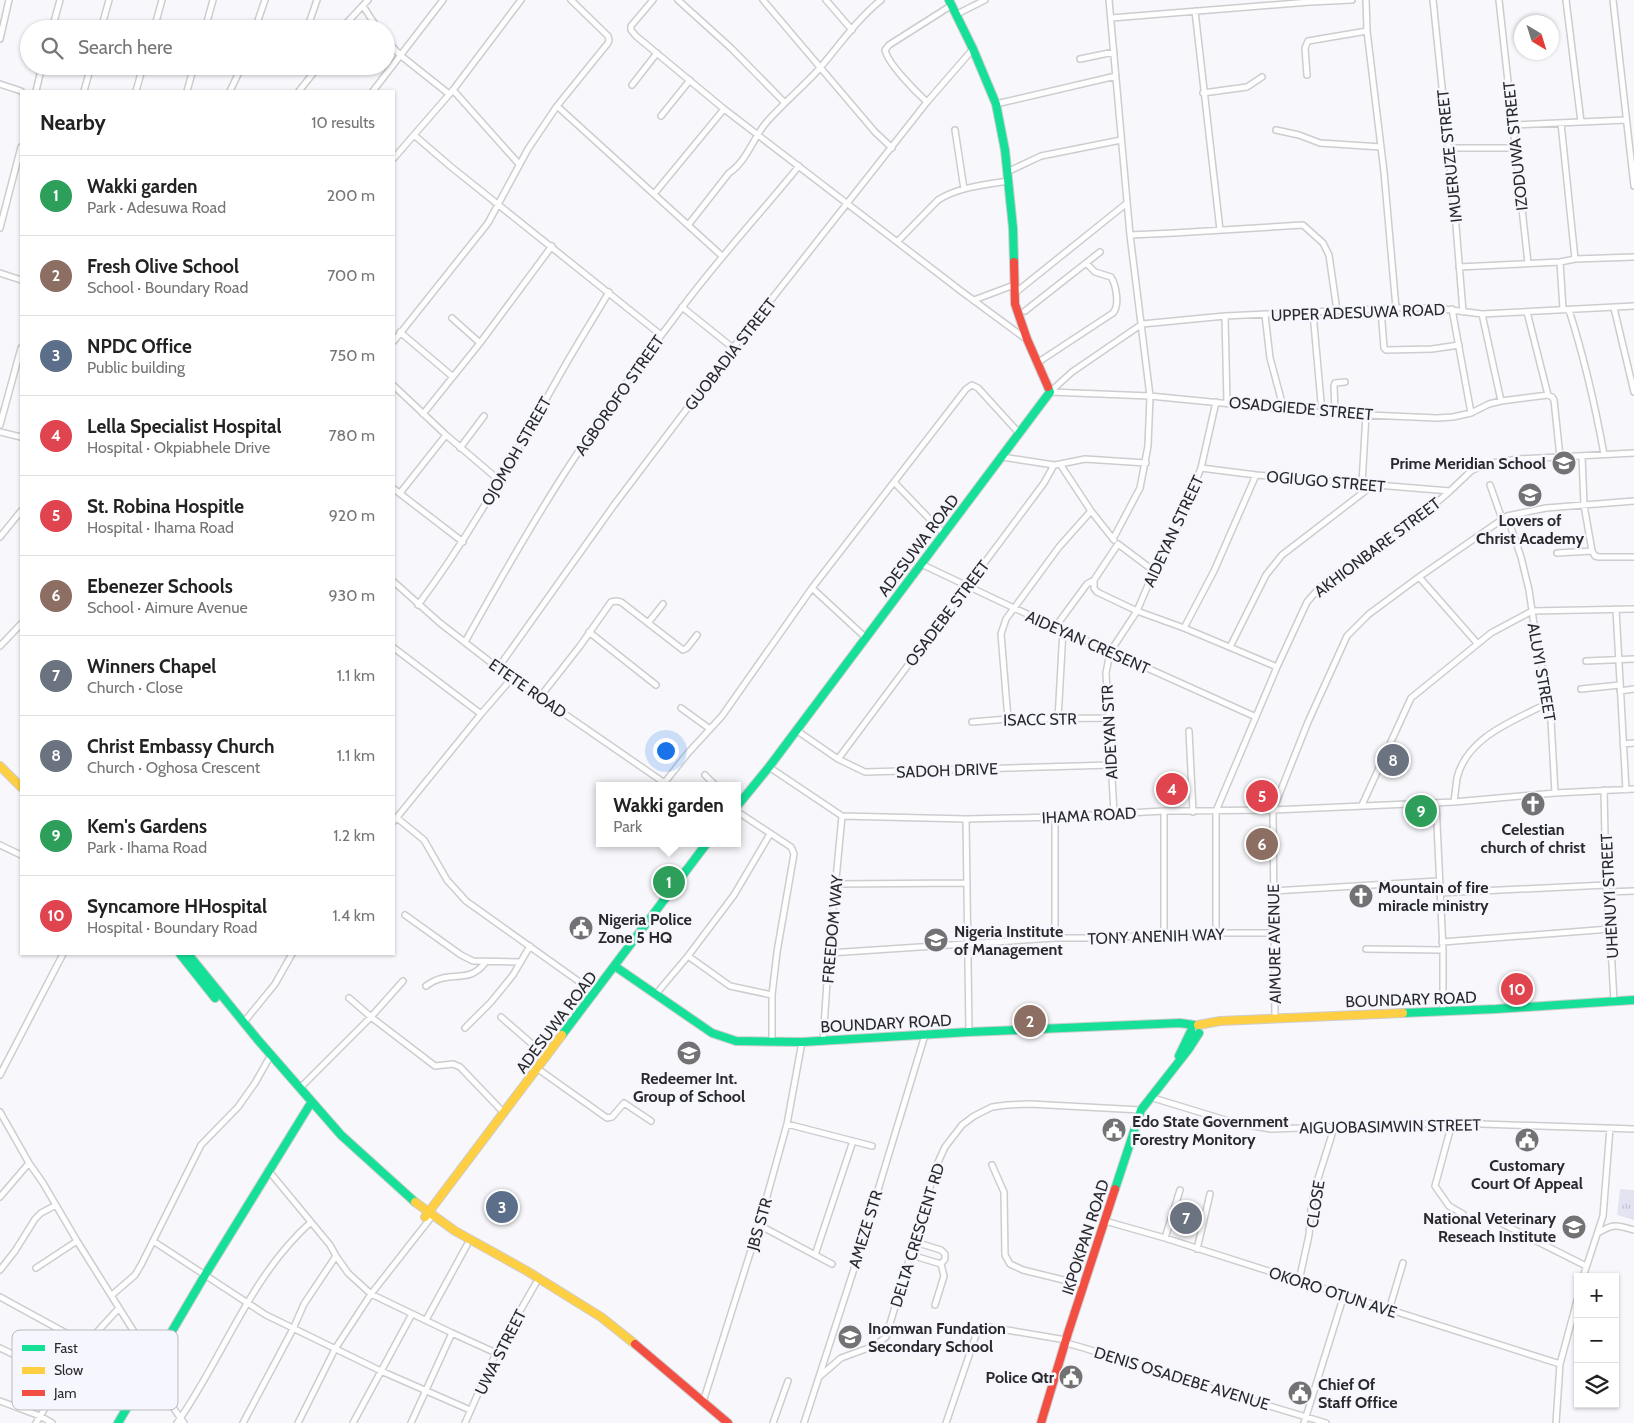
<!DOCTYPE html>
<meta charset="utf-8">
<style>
:root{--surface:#fff;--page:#f6f6f6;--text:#222;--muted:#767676;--line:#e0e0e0;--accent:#727275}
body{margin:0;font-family:Cabin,sans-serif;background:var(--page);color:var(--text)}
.controls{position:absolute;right:15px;bottom:15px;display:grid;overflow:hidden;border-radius:0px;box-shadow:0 1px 4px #0004}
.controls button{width:45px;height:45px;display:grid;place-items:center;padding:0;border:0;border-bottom:1px solid var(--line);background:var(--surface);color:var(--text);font:25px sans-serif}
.compass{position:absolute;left:1514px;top:15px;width:45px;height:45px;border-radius:50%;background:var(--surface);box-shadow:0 1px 4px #0004;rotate:142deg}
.you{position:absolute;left:665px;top:750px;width:18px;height:18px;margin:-12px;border:4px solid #fff;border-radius:50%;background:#1a73e8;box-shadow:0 0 0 8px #1a73e833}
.badge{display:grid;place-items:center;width:32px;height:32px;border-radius:50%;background:var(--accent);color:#fff;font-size:16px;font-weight:700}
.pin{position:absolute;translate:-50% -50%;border:2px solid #fff;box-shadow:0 1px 5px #0006}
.popup{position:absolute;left:596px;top:782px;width:145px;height:65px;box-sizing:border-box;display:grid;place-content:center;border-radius:0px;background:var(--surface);filter:drop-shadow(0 1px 4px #0005);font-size:16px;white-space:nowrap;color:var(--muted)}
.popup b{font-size:19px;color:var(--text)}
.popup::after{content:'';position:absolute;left:50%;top:100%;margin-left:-10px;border:10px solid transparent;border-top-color:var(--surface)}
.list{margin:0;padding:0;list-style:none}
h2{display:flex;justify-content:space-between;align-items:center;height:65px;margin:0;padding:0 20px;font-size:21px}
h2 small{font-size:16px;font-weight:400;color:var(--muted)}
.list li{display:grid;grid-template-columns:32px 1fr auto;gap:15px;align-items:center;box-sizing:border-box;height:80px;padding:0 20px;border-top:1px solid var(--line)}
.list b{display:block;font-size:19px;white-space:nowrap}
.list p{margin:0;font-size:16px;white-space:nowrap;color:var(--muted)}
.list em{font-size:16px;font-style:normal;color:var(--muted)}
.icon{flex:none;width:28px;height:28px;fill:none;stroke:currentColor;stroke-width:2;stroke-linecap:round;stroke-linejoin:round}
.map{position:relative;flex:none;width:1634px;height:1423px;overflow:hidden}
.search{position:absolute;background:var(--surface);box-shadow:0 1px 4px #0004;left:20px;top:20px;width:375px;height:55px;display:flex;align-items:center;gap:12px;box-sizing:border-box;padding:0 18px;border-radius:28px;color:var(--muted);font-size:19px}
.panel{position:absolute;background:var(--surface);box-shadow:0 1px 4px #0004;left:20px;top:90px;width:375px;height:865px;border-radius:0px}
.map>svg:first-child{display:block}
</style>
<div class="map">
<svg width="1634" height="1423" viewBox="0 0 1634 1423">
<defs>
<pattern id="grass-tufts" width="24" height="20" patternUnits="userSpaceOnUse" patternTransform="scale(1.25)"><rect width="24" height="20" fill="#e3e3f2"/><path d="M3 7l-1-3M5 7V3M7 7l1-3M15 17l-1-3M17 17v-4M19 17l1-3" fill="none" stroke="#c3c3d0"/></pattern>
</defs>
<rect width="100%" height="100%" fill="#f8f8fc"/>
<!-- grass -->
<path fill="url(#grass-tufts)" d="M1620,1189l14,1v30l-17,-5z"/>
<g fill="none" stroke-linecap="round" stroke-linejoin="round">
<defs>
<path id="street" d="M653,0l-22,26v4l5,6 88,73 237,182 65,48
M678,0l53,48 53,54
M763,0l112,132 17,16
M826,0l26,30
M1109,0l21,235 20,161 -2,50 -8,42 -27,51
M1366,0l1,31 17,141 12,136
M1433,0l22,213 8,99
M1499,0l29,263
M1566,0l15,122
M1613,0l21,186
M363,6l15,23
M1195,11l25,219
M957,14l28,-14
M1111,18l199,-16 42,-2
M52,29l8,-29
M101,29l8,-29
M154,29l8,-29
M205,29l8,-29
M255,29l10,-29
M307,29l10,-29
M341,29l27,-29
M0,39l9,-39
M386,40l14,15 49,39
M1080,59l34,-7
M1307,75l-2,-27 3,-7 59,-10
M0,84l21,7
M632,85l25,-32
M453,90l66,74
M36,91l6,-25
M84,91l7,-25
M136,91l7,-25
M187,91l7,-25
M230,91l12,-25
M299,91l20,-25
M373,91l70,-91
M1203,93l44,-6 15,-10
M927,102c-11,-10 -39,-38 -42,-52l4,-5 63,-40
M996,104l120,-28
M557,106l165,150
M661,116l29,-36
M1561,123l14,136
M1513,125l113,-5
M955,130l9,59
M1276,130l23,5 21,8 61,4
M414,135l36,31 211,169
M1448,148h68
M394,158l59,-68 68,-90
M1007,172l34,-16 80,-16
M654,194l70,-85
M689,224l40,-51c17,-11 24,-34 36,-49 17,-20 37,-36 54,-55 20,-23 38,-50 62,-69
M0,228l21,-81
M1130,235l44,-2 129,-8 20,18 6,12 8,56
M897,242l41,-42c21,-13 46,-15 70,-19
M1560,262l3,47
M1459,267l101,-5 15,-3 59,-2
M0,273l21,7
M1015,293l112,-90
M974,300l40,-15
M682,307l51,41
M1614,308l20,84
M1381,309l3,39 2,2 46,-1 27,-4
M1452,309l19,104
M1569,310c15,47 26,95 35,144
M1025,311l75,-59
M1527,312l21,83 4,2 2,3 6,57
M1313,313l9,100
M1482,314l19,87
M1265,315l5,43 14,52
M1225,316l2,87
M452,318l28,25
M400,332l53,45
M394,341l94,-118 40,-74 29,-43 51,-63 1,-3 -1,-4 -37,-36
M1037,363l76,-50c7,-8 3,-28 -2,-36l-16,-5 -9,-9
M394,386l52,49 54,46
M1050,392l22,-20 70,-48 83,-8 171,-8h40l46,6 152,-8
M1050,392l100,4 172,17 115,5 16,-1 18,-4 18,-9 12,-3 47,-6
M1335,413l-1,-27 1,-3 10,-1
M423,414l57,-71 72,-97
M0,425l21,-77
M0,432l21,5
M460,448l24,-32
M1582,456l2,49 8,46 3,5 4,1h35
M1002,457l52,8 6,-1 31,47 23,29
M1060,464l25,-5 61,4
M1201,468l55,7 194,16
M894,482l50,52
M1362,484l4,-70
M1490,485l12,34
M394,489l69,53
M400,493l46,-58
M1507,516l14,41 8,33 8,55 13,57 5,91
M0,537l21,-26
M1557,553l35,-2
M921,564l93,44 242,109
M1154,571l-36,-27 -24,36v8l3,4 40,19 47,17 93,39
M1419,577l58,66
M394,582l46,41 58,45 171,118
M812,588l53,49
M418,605c54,-72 96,-150 140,-227 16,-29 34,-57 51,-86
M1616,609l10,181
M648,623l15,-19
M1056,626l31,-42 7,-4
M1184,628l30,-57 42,-96
M589,632l67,53
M465,642c29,-52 58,-103 90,-154 38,-61 82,-121 126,-179 37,-50 79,-95 118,-143
M0,646l21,-22
M1230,647l36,-72 16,-20 91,-70
M394,648l87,66
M1586,661l48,-2
M498,668l116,-163 119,-157 194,-246 46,-53
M1581,689l39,-4
M1620,691l14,-2
M540,697l40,-51 31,-44 5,-1 5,1 62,48 4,-2 10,-13
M681,708l29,21
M1008,719l-7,-85 5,-15 53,-72 32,-36
M1058,719l5,-89
M972,722l36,-3 99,-1
M796,730l42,29 27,13 246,-7
M1189,731l4,81
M1623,744l11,-1
M838,759l206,-276 10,-18
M769,767l73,49 124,3 89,-2 109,-6 109,-1 181,-8 101,-9 79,-4
M705,775l11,11
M665,782l23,-29 34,-37 90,-128 154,-199 6,-4 6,3 41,45
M1604,790l2,95 4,44 4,72
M1454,802c1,-8 2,-16 3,-24 10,-42 59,-58 93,-76
M1436,803l7,147v61
M1362,805l49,-107 80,-65 41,-22 102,-2
M1164,811v125
M738,812l53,35 3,7 -17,98 -5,43v47
M1114,813l-8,-140 4,-21 27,-41 17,-40 27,-53 20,-50 15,-66
M397,818l27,22 23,40 19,21 129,92
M966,819l3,213
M394,821l87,-107 31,-36
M0,845l21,10
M835,884l131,-1
M1273,891l165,-10
M1606,892l28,-1
M1439,893l167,-8
M405,915l56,40 12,6 47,1
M1216,933v-122l61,-144 30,-65 14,-16 85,-57 44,-38 21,-20 14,-7 33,-5 116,-6
M1055,938v-121
M1442,942l168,-13
M1366,949l77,1
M829,953l226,-15h41l120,-5h57
M688,956l42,30 42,9
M426,986c23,-18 41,0 59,-23
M656,994l32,-38 46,-61 36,-61
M349,998l22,19 64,49 18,-2 7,3 44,46
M501,1017l46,40
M1275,1018l-2,-208 35,-88 39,-86 22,-22 50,-37 88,-61 39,-8 88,-7
M244,1022l31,-38 17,-30
M465,1028l26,-26 22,-27 17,-29
M823,1041l6,-88 13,-137
M538,1069l69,49 5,-1 12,-14 27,18
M0,1075l63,-121
M300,1088l71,-71 32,-36
M1150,1097l85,26 36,6 181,-6 182,6
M0,1112l29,51 14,20 34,58 76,121
M1452,1123l-17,63 14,20 14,8
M787,1124l85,22
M992,1165l12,27 1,63 5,9 13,6 61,15
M0,1197l29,-34
M1495,1220l91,46
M1105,1221l60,17 395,126
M759,1225l73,39
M1598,1233c15,-10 20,-8 36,-3
M1165,1238l15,-48
M153,1241l113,74 115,56 89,39
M915,1242l26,8 4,4v5l-4,5 3,12 -9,29
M1197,1249l13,-55
M815,1255l38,-114
M911,1255l30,9
M336,1256l12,17 23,21 81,39 -41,90
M36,1268l41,-27
M0,1270l15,-19 20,-32 6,-6 15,-8
M1583,1277l20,-61 7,-88
M1299,1281l10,-46 2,-26 5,-24 18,-57
M112,1295l23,-20 6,-10 60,-120 37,-38 17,-24 13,-23
M0,1297l86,47
M1389,1310l14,-47
M426,1320l41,-75
M452,1333l44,20
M1066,1343l18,5 83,27 159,48
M0,1348l63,30
M148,1372l36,51
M819,1377l22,-19 33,-12 12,-9 41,-137 7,-29 11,-24 17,-22 12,-9 18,-9 15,-2 23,-1 111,6
M0,1401l40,15 12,7
M703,1402l56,-177 28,-101 15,-82
M36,1423l27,-45 23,-34 33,-36
M177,1423c46,-65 73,-147 134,-201
M243,1423l50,-94 11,-25 32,-48 -6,-11 -62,-75
M298,1423l37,-74 36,-55 62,-79
M353,1423l59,-109
M465,1423l31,-70 40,-70
M773,1423l15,-42
M804,1423l50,-154 71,-234
M946,1423l31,-91 12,-5 77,13
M1304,1423l40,-128
M1556,1423l4,-59 18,-67"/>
<path id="fast" d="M949,0l24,49 23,55 9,46 8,78 1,34
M738,805l31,-38 281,-375 -2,-5
M180,954l35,44
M188,954l70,86 83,95 74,67
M616,967l96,66 24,8 66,1 167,-10 211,-9 14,2
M1403,1013l93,-4 138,-9
M562,1035l145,-192
M1179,1056l12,-25
M1115,1189l26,-79 47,-60 11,-17
M118,1423l87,-148 104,-169"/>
<path id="slow" d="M0,766l21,21
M1198,1025l22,-4 183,-8
M415,1202l40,29 72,40 74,46 34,27
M425,1217l137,-182"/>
<path id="jam" d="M1014,262l1,42 12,35 21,48
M635,1344l93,79
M1041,1423l27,-90 47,-144"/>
</defs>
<!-- street casing -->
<use href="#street" stroke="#cdcdcf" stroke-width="8"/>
<!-- fast casing -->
<use href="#fast" stroke="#cdcdcf" stroke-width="10"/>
<!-- slow casing -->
<use href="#slow" stroke="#cdcdcf" stroke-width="10"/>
<!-- jam casing -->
<use href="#jam" stroke="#cdcdcf" stroke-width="10"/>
<!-- street -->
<use href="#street" stroke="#fefeff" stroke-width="5"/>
<!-- fast -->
<use href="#fast" stroke="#16e098" stroke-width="8"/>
<!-- slow -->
<use href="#slow" stroke="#ffcf43" stroke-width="8"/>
<!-- jam -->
<use href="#jam" stroke="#f24e42" stroke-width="8"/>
</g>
<!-- icons -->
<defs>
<symbol id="school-disc" viewBox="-11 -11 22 22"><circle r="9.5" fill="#727275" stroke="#f6f6fe"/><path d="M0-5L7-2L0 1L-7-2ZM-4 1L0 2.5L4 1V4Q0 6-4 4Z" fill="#fff"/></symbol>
<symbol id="church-disc" viewBox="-11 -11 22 22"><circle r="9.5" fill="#727275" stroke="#f6f6fe"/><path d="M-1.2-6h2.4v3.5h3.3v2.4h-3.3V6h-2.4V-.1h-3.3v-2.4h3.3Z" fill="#fff"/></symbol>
<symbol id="civic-disc" viewBox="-11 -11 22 22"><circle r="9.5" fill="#727275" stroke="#f6f6fe"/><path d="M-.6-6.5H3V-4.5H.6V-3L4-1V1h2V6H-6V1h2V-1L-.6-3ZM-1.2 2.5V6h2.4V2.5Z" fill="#fff"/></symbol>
<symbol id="university-disc" viewBox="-11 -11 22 22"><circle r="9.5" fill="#727275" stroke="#f6f6fe"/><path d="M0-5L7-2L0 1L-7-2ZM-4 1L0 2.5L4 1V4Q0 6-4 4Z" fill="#fff"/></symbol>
</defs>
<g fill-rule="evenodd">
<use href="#school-disc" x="1550" y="449" width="28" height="28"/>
<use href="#school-disc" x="1516" y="481" width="28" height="28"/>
<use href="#church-disc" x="1519" y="790" width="28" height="28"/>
<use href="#church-disc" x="1347" y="882" width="28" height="28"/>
<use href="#civic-disc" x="567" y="914" width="28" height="28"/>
<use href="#university-disc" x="922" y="926" width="28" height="28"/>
<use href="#school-disc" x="675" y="1039" width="28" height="28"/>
<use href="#civic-disc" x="1100" y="1116" width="28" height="28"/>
<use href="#civic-disc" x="1513" y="1126" width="28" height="28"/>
<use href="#university-disc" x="1560" y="1213" width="28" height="28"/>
<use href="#school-disc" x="836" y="1323" width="28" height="28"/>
<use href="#civic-disc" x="1057" y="1363" width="28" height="28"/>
<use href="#civic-disc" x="1286" y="1379" width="28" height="28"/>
</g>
<g text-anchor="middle" stroke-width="5" stroke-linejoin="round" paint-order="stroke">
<!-- street labels -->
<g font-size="16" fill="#2a2a2d" stroke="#f6f6fe">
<text transform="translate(1515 146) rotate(-96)" y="6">IZODUWA STREET</text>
<text transform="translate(1449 156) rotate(-96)" y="6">IMUERUZE STREET</text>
<text transform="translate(1358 312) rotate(-2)" y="6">UPPER ADESUWA ROAD</text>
<text transform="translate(730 354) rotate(-52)" y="6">GUOBADIA STREET</text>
<text transform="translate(619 395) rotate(-55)" y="6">AGBOROFO STREET</text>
<text transform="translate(1301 408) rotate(5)" y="6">OSADGIEDE STREET</text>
<text transform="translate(516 451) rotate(-60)" y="6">OJOMOH STREET</text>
<text transform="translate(1326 481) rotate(5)" y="6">OGIUGO STREET</text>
<text transform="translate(1173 531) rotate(-65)" y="6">AIDEYAN STREET</text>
<text transform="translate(918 545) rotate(-53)" y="6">ADESUWA ROAD</text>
<text transform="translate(1377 547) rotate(-37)" y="6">AKHIONBARE STREET</text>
<text transform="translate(947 613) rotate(-53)" y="6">OSADEBE STREET</text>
<text transform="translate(1088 642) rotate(24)" y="6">AIDEYAN CRESENT</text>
<text transform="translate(1542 672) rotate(80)" y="6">ALUYI STREET</text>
<text transform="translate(528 688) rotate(35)" y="6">ETETE ROAD</text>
<text transform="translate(1040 719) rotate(-1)" y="6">ISACC STR</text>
<text transform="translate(1109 732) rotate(-93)" y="6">AIDEYAN STR</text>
<text transform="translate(947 770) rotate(-2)" y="6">SADOH DRIVE</text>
<text transform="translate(1089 815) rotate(-3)" y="6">IHAMA ROAD</text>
<text transform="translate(1609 896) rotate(-93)" y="6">UHENUYI STREET</text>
<text transform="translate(832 929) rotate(-85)" y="6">FREEDOM WAY</text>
<text transform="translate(1156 936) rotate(-2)" y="6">TONY ANENIH WAY</text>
<text transform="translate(1274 944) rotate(-91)" y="6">AIMURE AVENUE</text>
<text transform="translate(1411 999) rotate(-2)" y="6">BOUNDARY ROAD</text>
<text transform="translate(556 1022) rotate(-53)" y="6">ADESUWA ROAD</text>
<text transform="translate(886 1023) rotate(-3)" y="6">BOUNDARY ROAD</text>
<text transform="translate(1390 1126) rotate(-1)" y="6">AIGUOBASIMWIN STREET</text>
<text transform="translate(1315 1204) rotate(-81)" y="6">CLOSE</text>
<text transform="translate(759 1224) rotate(-74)" y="6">JBS STR</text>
<text transform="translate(865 1229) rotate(-73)" y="6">AMEZE STR</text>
<text transform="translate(917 1235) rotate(-73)" y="6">DELTA CRESCENT RD</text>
<text transform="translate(1085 1237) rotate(-72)" y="6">IKPOKPAN ROAD</text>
<text transform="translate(1333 1292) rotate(18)" y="6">OKORO OTUN AVE</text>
<text transform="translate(500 1352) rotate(-63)" y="6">UWA STREET</text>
<text transform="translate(1182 1378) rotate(17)" y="6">DENIS OSADEBE AVENUE</text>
</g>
<!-- poi labels -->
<g font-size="16" font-weight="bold" fill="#2a2a2d" stroke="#f6f6fe" text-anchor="start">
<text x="1546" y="469" text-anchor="end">Prime Meridian School</text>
<text x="1530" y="526" text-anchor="middle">Lovers of<tspan x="1530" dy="18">Christ Academy</tspan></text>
<text x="1533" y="835" text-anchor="middle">Celestian<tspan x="1533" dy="18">church of christ</tspan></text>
<text x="1378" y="893">Mountain of fire<tspan x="1378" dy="18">miracle ministry</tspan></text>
<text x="598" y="925">Nigeria Police<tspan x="598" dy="18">Zone 5 HQ</tspan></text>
<text x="954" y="937">Nigeria Institute<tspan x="954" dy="18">of Management</tspan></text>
<text x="689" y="1084" text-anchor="middle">Redeemer Int.<tspan x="689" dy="18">Group of School</tspan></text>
<text x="1132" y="1127">Edo State Government<tspan x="1132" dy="18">Forestry Monitory</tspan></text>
<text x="1527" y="1171" text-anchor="middle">Customary<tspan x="1527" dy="18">Court Of Appeal</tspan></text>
<text x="1556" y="1224" text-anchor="end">National Veterinary<tspan x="1556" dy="18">Reseach Institute</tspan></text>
<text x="868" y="1334">Inomwan Fundation<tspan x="868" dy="18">Secondary School</tspan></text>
<text x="1054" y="1383" text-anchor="end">Police Qtr</text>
<text x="1318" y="1390">Chief Of<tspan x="1318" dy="18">Staff Office</tspan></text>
</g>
</g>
<!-- legend -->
<rect x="12" y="1330" width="166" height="80" rx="8" fill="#f6f6fe" stroke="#b9b9bf" stroke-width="1"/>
<rect x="22" y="1345" width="23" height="6" fill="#16e098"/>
<rect x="22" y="1367" width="23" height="7" fill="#ffcf43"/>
<rect x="22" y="1390" width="23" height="6" fill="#f24e42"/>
<g font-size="14" fill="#2a2a2d">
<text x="54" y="1353">Fast</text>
<text x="54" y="1375">Slow</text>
<text x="54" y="1398">Jam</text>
</g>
</svg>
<div class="controls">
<button>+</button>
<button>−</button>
<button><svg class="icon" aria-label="layers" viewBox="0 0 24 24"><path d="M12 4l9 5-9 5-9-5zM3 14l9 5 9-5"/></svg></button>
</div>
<svg class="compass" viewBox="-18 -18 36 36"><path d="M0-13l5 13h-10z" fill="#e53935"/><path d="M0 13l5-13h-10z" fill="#767676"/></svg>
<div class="you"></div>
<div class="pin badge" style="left:669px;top:882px;background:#2e9e5b">1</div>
<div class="popup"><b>Wakki garden</b>Park</div>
<div class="pin badge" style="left:1030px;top:1021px;background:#8d6e63">2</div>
<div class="pin badge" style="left:502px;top:1207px;background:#5c6f8a">3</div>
<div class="pin badge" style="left:1172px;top:789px;background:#e0444e">4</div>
<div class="pin badge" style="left:1262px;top:796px;background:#e0444e">5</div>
<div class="pin badge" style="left:1262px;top:844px;background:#8d6e63">6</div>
<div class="pin badge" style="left:1186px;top:1218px;background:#6b7280">7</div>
<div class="pin badge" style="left:1393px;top:760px;background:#6b7280">8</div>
<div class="pin badge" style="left:1421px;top:811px;background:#2e9e5b">9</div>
<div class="pin badge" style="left:1517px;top:989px;background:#e0444e">10</div>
<div class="search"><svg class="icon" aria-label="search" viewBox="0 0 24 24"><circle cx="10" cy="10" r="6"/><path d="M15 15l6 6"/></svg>Search here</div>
<section class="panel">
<h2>Nearby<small>10 results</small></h2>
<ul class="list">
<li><span class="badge" style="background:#2e9e5b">1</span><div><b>Wakki garden</b><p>Park · Adesuwa Road</p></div><em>200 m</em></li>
<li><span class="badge" style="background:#8d6e63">2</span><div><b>Fresh Olive School</b><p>School · Boundary Road</p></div><em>700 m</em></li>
<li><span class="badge" style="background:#5c6f8a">3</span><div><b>NPDC Office</b><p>Public building</p></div><em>750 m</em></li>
<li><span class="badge" style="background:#e0444e">4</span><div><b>Lella Specialist Hospital</b><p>Hospital · Okpiabhele Drive</p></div><em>780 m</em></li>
<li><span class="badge" style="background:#e0444e">5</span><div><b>St. Robina Hospitle</b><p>Hospital · Ihama Road</p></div><em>920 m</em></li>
<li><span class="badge" style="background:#8d6e63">6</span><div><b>Ebenezer Schools</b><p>School · Aimure Avenue</p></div><em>930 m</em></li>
<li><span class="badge" style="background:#6b7280">7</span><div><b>Winners Chapel</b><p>Church · Close</p></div><em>1.1 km</em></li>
<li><span class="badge" style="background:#6b7280">8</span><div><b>Christ Embassy Church</b><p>Church · Oghosa Crescent</p></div><em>1.1 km</em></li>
<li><span class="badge" style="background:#2e9e5b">9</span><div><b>Kem's Gardens</b><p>Park · Ihama Road</p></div><em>1.2 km</em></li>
<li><span class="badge" style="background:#e0444e">10</span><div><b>Syncamore HHospital</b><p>Hospital · Boundary Road</p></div><em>1.4 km</em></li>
</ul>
</section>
</div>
